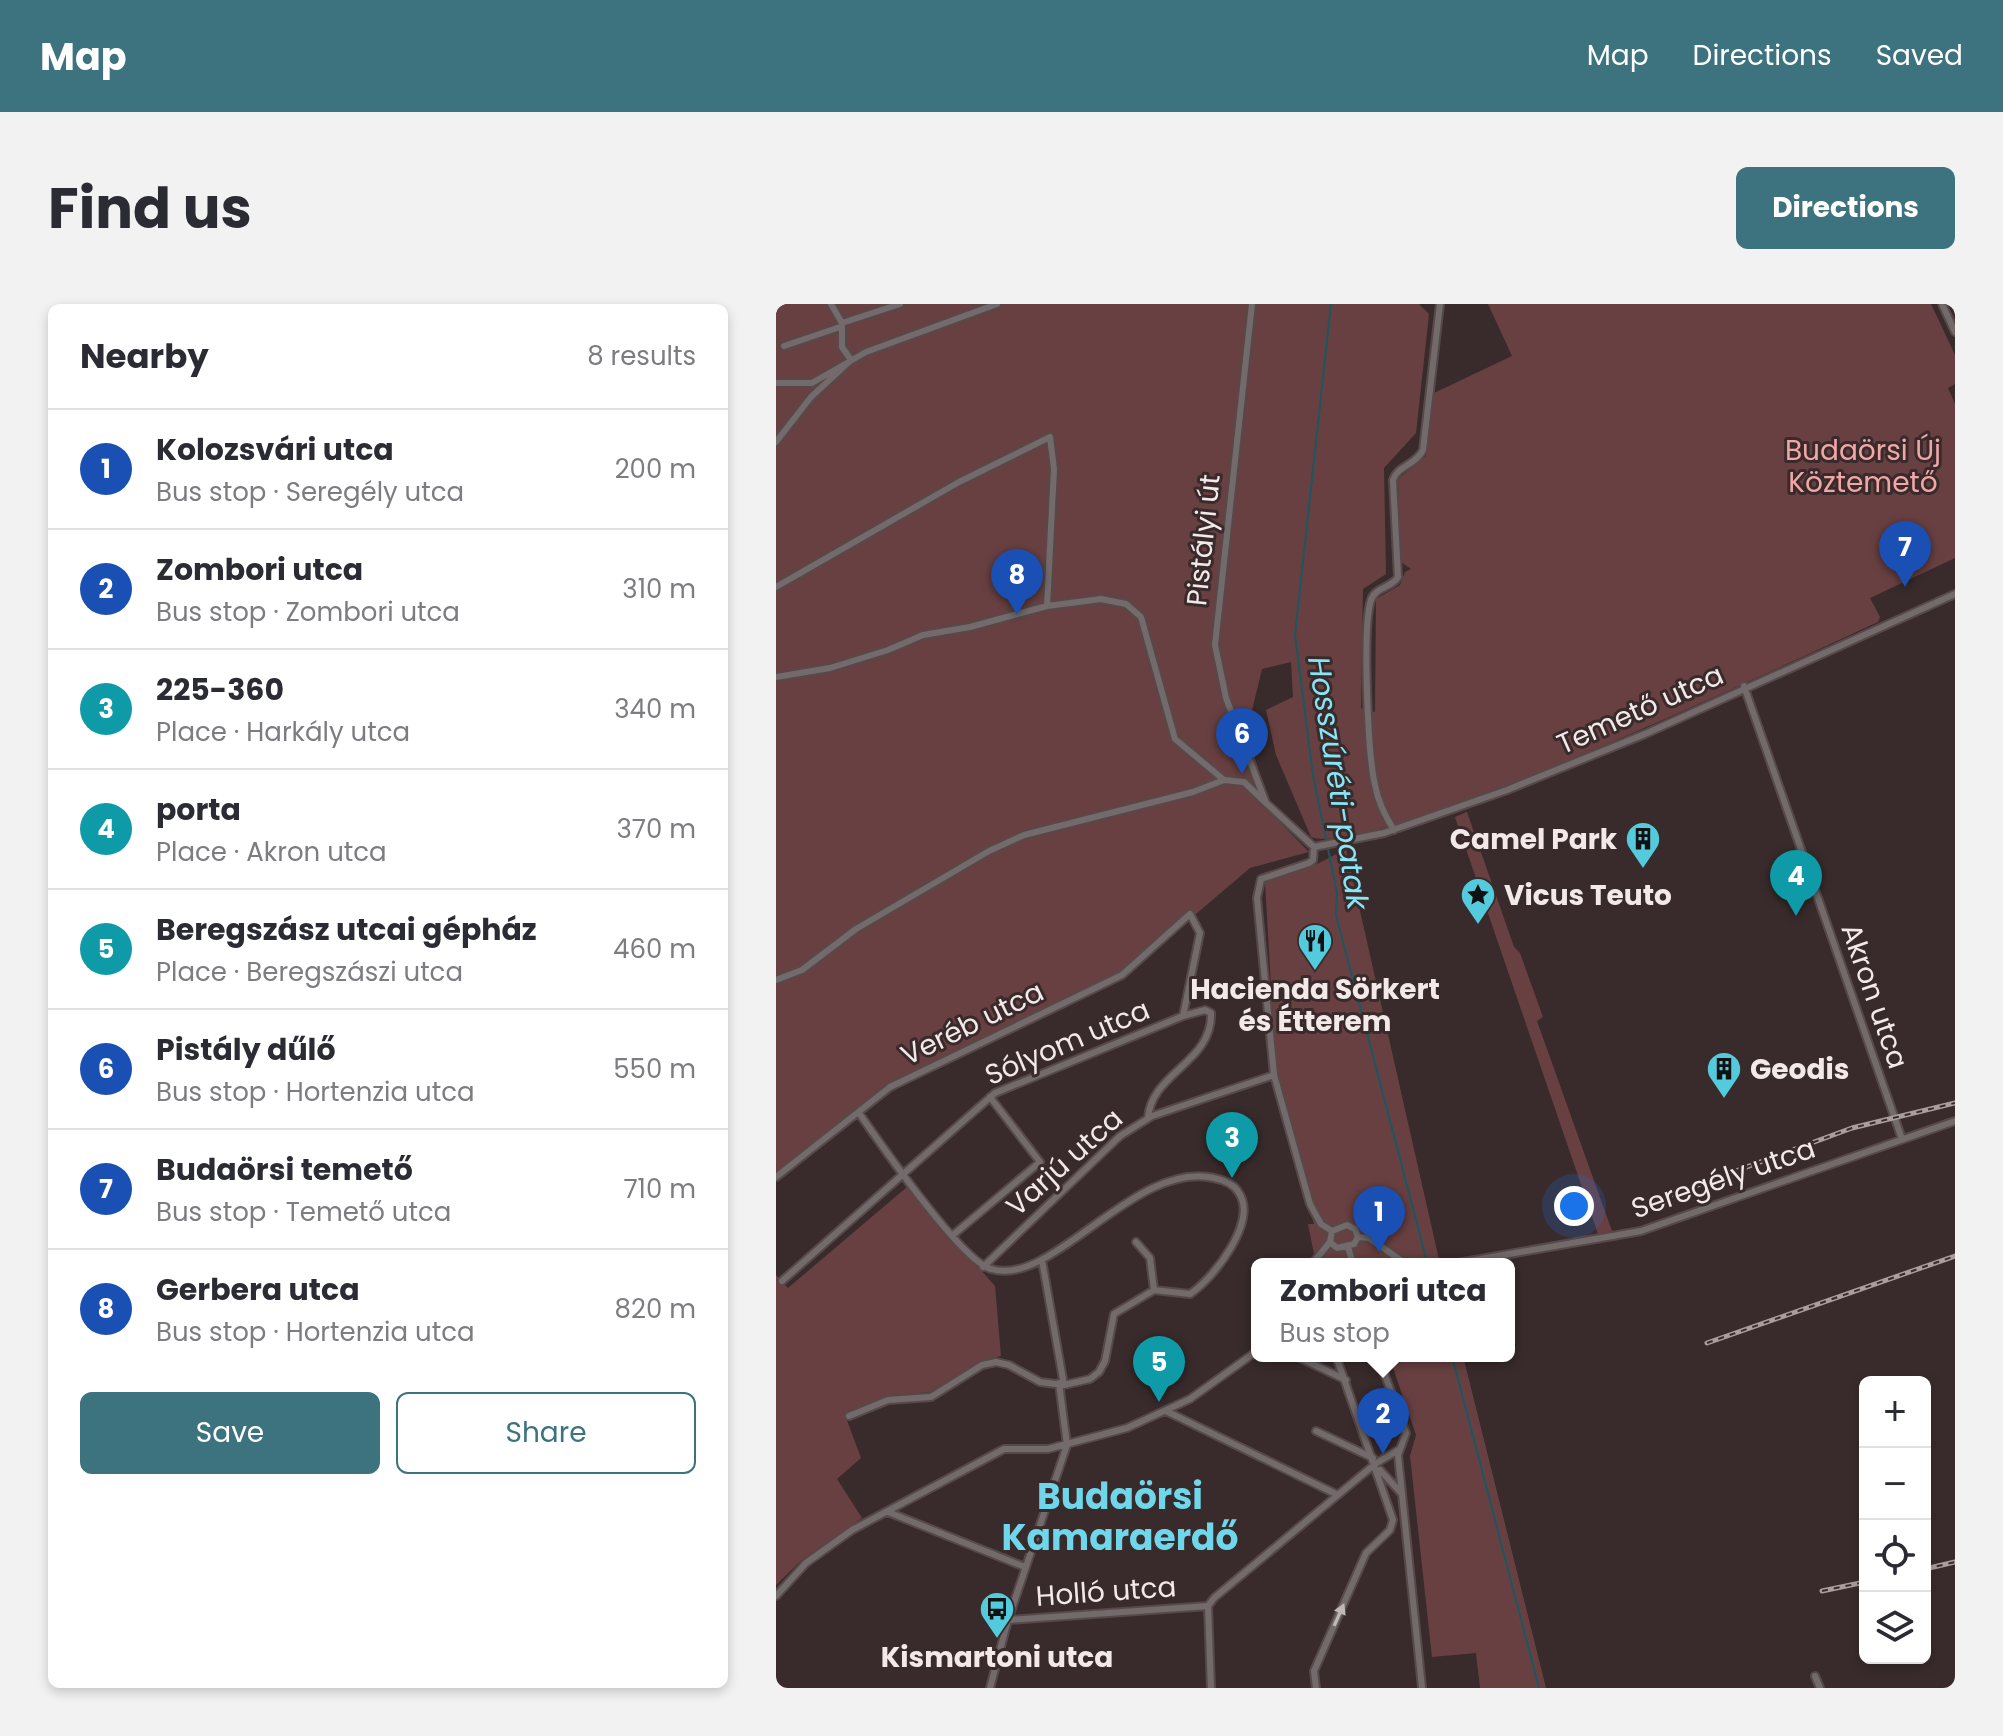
<!DOCTYPE html>
<meta charset="utf-8">
<style>
:root{--surface:#fff;--page:#f2f2f3;--text:#2b2b33;--muted:#7c7c81;--line:#e1e1e2;--accent:#3d737f}
body{margin:0;font-family:Poppins,sans-serif;background:var(--page);color:var(--text)}
.controls{position:absolute;right:24px;bottom:24px;display:grid;overflow:hidden;border-radius:12px;box-shadow:0 4px 12px #0003}
.controls button{width:72px;height:72px;display:grid;place-items:center;padding:0;border:0;border-bottom:2px solid var(--line);background:var(--surface);color:var(--text);font:40px sans-serif}
.you{position:absolute;left:798px;top:902px;width:28px;height:28px;margin:-20px;border:6px solid #fff;border-radius:50%;background:#1a73e8;box-shadow:0 0 0 12px #1a73e833}
.badge{display:grid;place-items:center;width:52px;height:52px;border-radius:50%;background:var(--accent);color:#fff;font-size:26px;font-weight:700}
.pin{position:absolute;translate:-50% -66px;filter:drop-shadow(0 2px 4px #0008)}
.pin::after{content:'';position:absolute;top:42px;width:28px;height:24px;background:inherit;clip-path:polygon(0 0,100% 0,50% 100%)}
.popup{position:absolute;left:475px;top:954px;width:264px;height:104px;box-sizing:border-box;display:grid;place-content:center;border-radius:12px;background:var(--surface);filter:drop-shadow(0 2px 6px #0005);font-size:26px;white-space:nowrap;color:var(--muted)}
.popup b{font-size:30px;color:var(--text)}
.popup::after{content:'';position:absolute;left:50%;top:100%;margin-left:-16px;border:16px solid transparent;border-top-color:var(--surface)}
.list{margin:0;padding:0;list-style:none}
h2{display:flex;justify-content:space-between;align-items:center;height:104px;margin:0;padding:0 32px;font-size:34px}
h2 small{font-size:26px;font-weight:400;color:var(--muted)}
.list li{display:grid;grid-template-columns:52px 1fr auto;gap:24px;align-items:center;box-sizing:border-box;height:120px;padding:0 32px;border-top:2px solid var(--line)}
.list b{display:block;font-size:30px;white-space:nowrap}
.list p{margin:0;font-size:26px;white-space:nowrap;color:var(--muted)}
.list em{font-size:26px;font-style:normal;color:var(--muted)}
.actions{display:flex;gap:16px;padding:24px 32px}
.actions a{flex:1;padding:18px 0;border:2px solid var(--accent);border-radius:12px;text-align:center;font-size:28px;color:var(--accent)}
.actions .main{background:var(--accent);color:#fff}
.icon{flex:none;width:44px;height:44px;fill:none;stroke:currentColor;stroke-width:2;stroke-linecap:round;stroke-linejoin:round}
.map{position:relative;flex:none;width:1179px;height:1384px;overflow:hidden;border-radius:12px}
header{display:flex;align-items:center;gap:48px;box-sizing:border-box;height:112px;padding:0 40px;background:var(--accent);color:#fff}
header strong{font-size:38px}
nav{display:flex;gap:44px;margin-inline-start:auto;font-size:28px}
.intro{display:flex;align-items:center;justify-content:space-between;box-sizing:border-box;height:192px;padding:0 48px}
h1{margin:0;font-size:56px}
.button{padding:20px 36px;border-radius:12px;background:var(--accent);color:#fff;font-size:28px;font-weight:700}
main{display:flex;gap:48px;padding:0 48px}
aside{flex:1;background:var(--surface);border-radius:12px;box-shadow:0 4px 12px #0003}
.map>svg:first-child{display:block}
</style>
<header>
<strong>Map</strong>
<nav><a>Map</a><a>Directions</a><a>Saved</a></nav>
</header>
<div class="intro"><h1>Find us</h1><a class="button">Directions</a></div>
<main>
<aside>
<h2>Nearby<small>8 results</small></h2>
<ul class="list">
<li><span class="badge" style="background:#1a4fb4">1</span><div><b>Kolozsvári utca</b><p>Bus stop · Seregély utca</p></div><em>200 m</em></li>
<li><span class="badge" style="background:#1a4fb4">2</span><div><b>Zombori utca</b><p>Bus stop · Zombori utca</p></div><em>310 m</em></li>
<li><span class="badge" style="background:#0f9aa8">3</span><div><b>225-360</b><p>Place · Harkály utca</p></div><em>340 m</em></li>
<li><span class="badge" style="background:#0f9aa8">4</span><div><b>porta</b><p>Place · Akron utca</p></div><em>370 m</em></li>
<li><span class="badge" style="background:#0f9aa8">5</span><div><b>Beregszász utcai gépház</b><p>Place · Beregszászi utca</p></div><em>460 m</em></li>
<li><span class="badge" style="background:#1a4fb4">6</span><div><b>Pistály dűlő</b><p>Bus stop · Hortenzia utca</p></div><em>550 m</em></li>
<li><span class="badge" style="background:#1a4fb4">7</span><div><b>Budaörsi temető</b><p>Bus stop · Temető utca</p></div><em>710 m</em></li>
<li><span class="badge" style="background:#1a4fb4">8</span><div><b>Gerbera utca</b><p>Bus stop · Hortenzia utca</p></div><em>820 m</em></li>
</ul>
<div class="actions"><a class="main">Save</a><a>Share</a></div>
</aside>
<div class="map">
<svg width="1179" height="1384" viewBox="0 0 1179 1384">
<rect width="100%" height="100%" fill="#392b2b"/>
<!-- green -->
<path fill="#694041" d="M0,0h643l10,10 -13,119 -32,35 2,106 -23,15 -2,119 14,4 1,-113 24,-14 5,-13 6,-3 -10,-7 -3,-83 28,-23 8,-63 78,-37 -24,-52h443l24,51v29l-7,4 7,16v154l-85,40 10,19 -2,5c-83,38 -503,238 -567,215l-35,-82 -10,-45 27,-13 -2,-35 -29,7 -15,62 24,82 38,39 -59,16 -128,109 -214,100 -132,97z
M691,508l47,135 6,6 23,64 -6,4 75,210 -14,3 -143,-417z
M570,545l94,415h-106l-10,-1 -3,-14 -7,5 -6,-30h6l-38,-152 -11,-190 54,-19z
M131,883l88,99 6,70 -21,5 -50,31 -38,3 -47,20 16,43 -24,21 25,39 -59,41 -27,26v-310l12,13z
M613,1052h74l83,332h-66l-4,-35 -44,4 -22,-201 6,-21z"/>
<g fill="none" stroke-linecap="round" stroke-linejoin="round">
<!-- stream -->
<path stroke="#1b5760" stroke-width="2" d="M555,0l-36,331 18,140 24,118 -1,22 90,343
M676,1052l87,332"/>
<defs>
<path id="minor" d="M55,0l11,19v24l9,13
M476,0l-37,341 11,53 40,105 48,44
M1166,0l13,28
M66,19l58,-19
M8,42l56,-19
M0,79h36l54,-31 131,-48
M0,138l35,-45 40,-37
M0,283l183,-105 91,-45 4,32 -7,137
M0,373l54,-9 58,-18 35,-15 47,-8 77,-21 54,-7 25,5 15,13 34,122 49,41
M968,382l158,453
M618,526c-9,-14 -16,-28 -19,-45 -7,-30 -13,-158 -4,-185 4,-13 21,-12 27,-23l-5,-97c5,-15 23,-15 30,-30l17,-146
M538,543l70,-14 123,-43 138,-56 310,-140
M538,543l-1,13 -4,3 -48,16 -4,19 17,177 36,129 11,20 11,7
M0,676l26,-10 54,-41 133,-78 35,-16 169,-43 31,-12 20,2 22,21
M0,873l114,-90 232,-112 68,-61 10,19 -17,83
M556,927l-2,11 7,6 17,-4 4,-7
M556,927l15,-6 8,4 3,8
M177,931l87,-73 -50,-65
M582,933l11,1 37,26
M360,938l14,16 4,32
M572,943l5,17
M266,956l22,125
M536,960l18,-22
M676,960l189,-33 314,-110
M207,963l137,-131 32,-20 122,-41
M6,977l213,-188 188,-77 22,-6 6,3c2,49 -60,60 -63,105
M520,1052l50,24
M602,1052l28,77 -8,22 24,233
M390,1107l172,84
M73,1112l39,-16 43,-3 51,-32 14,-3 13,3 31,17 24,3 26,-6 9,-7 6,-11 9,-47 40,-24 36,4c23,-15 68,-72 49,-101 -5,-9 -15,-13 -25,-15 -80,-18 -161,110 -223,91 -30,-8 -111,-126 -132,-156
M540,1127l57,27
M604,1166l22,24
M112,1208l137,55
M0,1292l30,-33 46,-33 152,-81h44l79,-21 63,-29 67,-48
M232,1316l200,-14
M1039,1372l5,12
M214,1384l18,-68 59,-175 -8,-62
M435,1384l-3,-82 6,-8 161,-134 25,-15
M540,1384l-2,-17 52,-118 24,-23 3,-10 -57,-164"/>
</defs>
<!-- minor casing -->
<use href="#minor" stroke="#574949" stroke-width="10"/>
<!-- minor -->
<use href="#minor" stroke="#736b6b" stroke-width="6"/>
<defs>
<path id="rail" d="M868,901l208,-77 103,-25
M931,1039l248,-87
M1149,1265l30,-7
M1046,1287l43,-9"/>
</defs>
<!-- rail casing -->
<use href="#rail" stroke="#a99d9d" stroke-width="5"/>
<!-- rail -->
<use href="#rail" stroke="#392b2b" stroke-width="2" stroke-dasharray="6" stroke-linecap="butt"/>
</g>
<!-- one-way arrows -->
<defs><path id="oneway-solid" d="M-6-.8H1V-3.2L6.5 0L1 3.2V.8H-6Z" transform="scale(2)"/></defs>
<use fill="#c0b7b7" href="#oneway-solid" transform="translate(563 1311) rotate(-66)"/>
<!-- icons -->
<defs>
<symbol id="building-pin" viewBox="-11 -11 22 30"><path d="M0 17L-7.5 6A9.5 9.5 0 1 1 7.5 6Z" fill="#54cadd" stroke="#392b2b"/><path d="M-4-6H4V6H1V3H-1V6H-4ZM-2.5-4.3h1.7v1.8h-1.7ZM.8-4.3h1.7v1.8H.8ZM-2.5-1h1.7V.8h-1.7ZM.8-1h1.7V.8H.8Z" fill="#111"/></symbol>
<symbol id="sight-pin" viewBox="-11 -11 22 30"><path d="M0 17L-7.5 6A9.5 9.5 0 1 1 7.5 6Z" fill="#54cadd" stroke="#392b2b"/><path d="M0-6L1.8-2.2L6-1.7L2.9 1.2L3.7 5.4L0 3.3L-3.7 5.4L-2.9 1.2L-6-1.7L-1.8-2.2Z" fill="#111"/></symbol>
<symbol id="restaurant-pin" viewBox="-11 -11 22 30"><path d="M0 17L-7.5 6A9.5 9.5 0 1 1 7.5 6Z" fill="#54cadd" stroke="#392b2b"/><path d="M-5-6h1v4h1v-4h1v4h1v-4h1v5L-1.5 .5V6h-2V.5L-5-1ZM5-6V6H3V1.5H1.5Q1.5-4 5-6Z" fill="#111"/></symbol>
<symbol id="bus-pin" viewBox="-11 -11 22 30"><path d="M0 17L-7.5 6A9.5 9.5 0 1 1 7.5 6Z" fill="#54cadd" stroke="#392b2b"/><path d="M-5-6H5V4H4V6H2V4H-2V6H-4V4H-5ZM-3.5-4V0h7V-4ZM-3.5 1.2v1.5H-2V1.2ZM2 1.2v1.5H3.5V1.2Z" fill="#111"/></symbol>
</defs>
<g fill-rule="evenodd">
<use href="#building-pin" x="847" y="515" width="40" height="54"/>
<use href="#sight-pin" x="682" y="571" width="40" height="54"/>
<use href="#restaurant-pin" x="519" y="617" width="40" height="54"/>
<use href="#building-pin" x="928" y="745" width="40" height="54"/>
<use href="#bus-pin" x="201" y="1285" width="40" height="54"/>
</g>
<g text-anchor="middle" stroke-width="6" stroke-linejoin="round" paint-order="stroke">
<!-- park labels -->
<g font-size="28" fill="#f3a6a8" stroke="#392b2b">
<text x="1087" y="156">Budaörsi Új<tspan x="1087" dy="32">Köztemető</tspan></text>
</g>
<!-- street labels -->
<g font-size="28" fill="#f3e9e9" stroke="#392b2b">
<text transform="translate(427 236) rotate(-84)" y="10">Pistályi út</text>
<text transform="translate(864 405) rotate(-24)" y="10">Temető utca</text>
<text transform="translate(1099 692) rotate(71)" y="10">Akron utca</text>
<text transform="translate(196 719) rotate(-26)" y="10">Veréb utca</text>
<text transform="translate(291 738) rotate(-23)" y="10">Sólyom utca</text>
<text transform="translate(288 858) rotate(-42)" y="10">Varjú utca</text>
<text transform="translate(947 874) rotate(-19)" y="10">Seregély utca</text>
<text transform="translate(330 1287) rotate(-4)" y="10">Holló utca</text>
</g>
<!-- poi labels -->
<g font-size="28" font-weight="bold" fill="#f3e9e9" stroke="#392b2b" text-anchor="start">
<text x="841" y="545" text-anchor="end">Camel Park</text>
<text x="728" y="601">Vicus Teuto</text>
<text x="539" y="695" text-anchor="middle">Hacienda Sörkert<tspan x="539" dy="32">és Étterem</tspan></text>
<text x="974" y="775">Geodis</text>
<text x="221" y="1363" text-anchor="middle">Kismartoni utca</text>
</g>
<!-- water labels -->
<g font-size="30" font-style="italic" fill="#87e5f5" stroke="#392b2b">
<text transform="translate(562 479) rotate(81)" y="10">Hosszúréti-patak</text>
</g>
<!-- district labels -->
<g font-size="36" font-weight="bold" fill="#6fd7e9" stroke="#392b2b">
<text x="344" y="1205">Budaörsi<tspan x="344" dy="41">Kamaraerdő</tspan></text>
</g>
</g>
</svg>
<div class="controls">
<button>+</button>
<button>−</button>
<button><svg class="icon" aria-label="locate" viewBox="0 0 24 24"><circle cx="12" cy="12" r="6"/><path d="M12 2v4M12 18v4M2 12h4M18 12h4"/></svg></button>
<button><svg class="icon" aria-label="layers" viewBox="0 0 24 24"><path d="M12 4l9 5-9 5-9-5zM3 14l9 5 9-5"/></svg></button>
</div>
<div class="you"></div>
<div class="pin badge" style="left:603px;top:948px;background:#1a4fb4">1</div>
<div class="pin badge" style="left:607px;top:1150px;background:#1a4fb4">2</div>
<div class="popup"><b>Zombori utca</b>Bus stop</div>
<div class="pin badge" style="left:456px;top:874px;background:#0f9aa8">3</div>
<div class="pin badge" style="left:1020px;top:612px;background:#0f9aa8">4</div>
<div class="pin badge" style="left:383px;top:1098px;background:#0f9aa8">5</div>
<div class="pin badge" style="left:466px;top:470px;background:#1a4fb4">6</div>
<div class="pin badge" style="left:1129px;top:283px;background:#1a4fb4">7</div>
<div class="pin badge" style="left:241px;top:311px;background:#1a4fb4">8</div>
</div>
</main>
